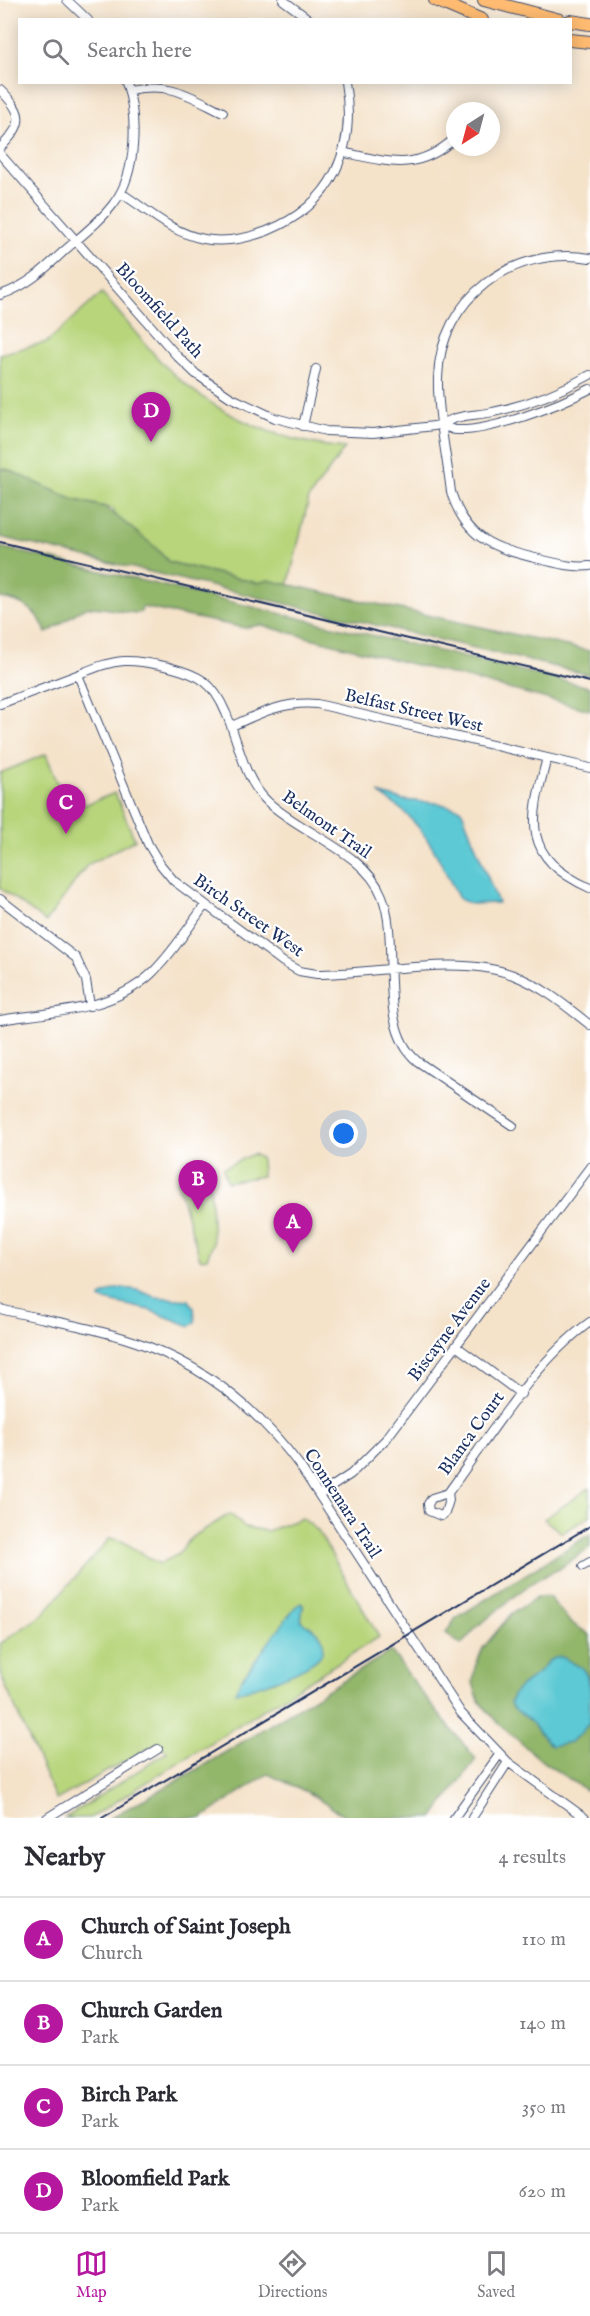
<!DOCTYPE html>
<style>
:root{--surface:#fff;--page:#f7f7f7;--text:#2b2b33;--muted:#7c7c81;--line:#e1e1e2;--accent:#b5179e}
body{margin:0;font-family:"IM FELL English",serif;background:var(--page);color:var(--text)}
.compass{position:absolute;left:446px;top:102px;width:54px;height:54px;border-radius:50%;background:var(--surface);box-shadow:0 3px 15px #0003;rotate:216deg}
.you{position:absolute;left:344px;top:1134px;width:21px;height:21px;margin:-15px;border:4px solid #fff;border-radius:50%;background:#1a73e8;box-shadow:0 0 0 9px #1a73e833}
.badge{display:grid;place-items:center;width:39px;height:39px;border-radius:50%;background:var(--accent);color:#fff;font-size:20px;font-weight:700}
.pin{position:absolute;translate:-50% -50px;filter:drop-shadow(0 2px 3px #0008)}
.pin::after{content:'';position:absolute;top:32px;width:21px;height:18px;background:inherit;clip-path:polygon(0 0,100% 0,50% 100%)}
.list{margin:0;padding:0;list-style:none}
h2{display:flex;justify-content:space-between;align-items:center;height:78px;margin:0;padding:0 24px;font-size:26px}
h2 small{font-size:20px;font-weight:400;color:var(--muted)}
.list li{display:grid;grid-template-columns:39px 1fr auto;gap:18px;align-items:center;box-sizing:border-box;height:84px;padding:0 24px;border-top:2px solid var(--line)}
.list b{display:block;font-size:22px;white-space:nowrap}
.list p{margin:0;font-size:20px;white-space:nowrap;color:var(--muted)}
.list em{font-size:20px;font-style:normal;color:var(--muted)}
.icon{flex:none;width:33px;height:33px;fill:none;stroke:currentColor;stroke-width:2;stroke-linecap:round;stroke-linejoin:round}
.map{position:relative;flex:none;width:590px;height:1818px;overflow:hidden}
.search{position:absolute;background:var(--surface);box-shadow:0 3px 15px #0003;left:18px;right:18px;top:18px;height:66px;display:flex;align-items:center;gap:15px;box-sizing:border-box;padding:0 21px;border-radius:0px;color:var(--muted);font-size:22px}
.sheet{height:414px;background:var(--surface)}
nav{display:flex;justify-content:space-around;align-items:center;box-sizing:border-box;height:84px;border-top:2px solid var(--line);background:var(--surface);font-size:16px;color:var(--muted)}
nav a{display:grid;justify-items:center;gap:3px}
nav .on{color:var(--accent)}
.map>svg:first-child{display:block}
</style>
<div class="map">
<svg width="590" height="1818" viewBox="0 0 590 1818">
<rect width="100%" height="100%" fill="#fff"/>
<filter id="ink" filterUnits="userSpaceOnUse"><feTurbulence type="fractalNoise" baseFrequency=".0167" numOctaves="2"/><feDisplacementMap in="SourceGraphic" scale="12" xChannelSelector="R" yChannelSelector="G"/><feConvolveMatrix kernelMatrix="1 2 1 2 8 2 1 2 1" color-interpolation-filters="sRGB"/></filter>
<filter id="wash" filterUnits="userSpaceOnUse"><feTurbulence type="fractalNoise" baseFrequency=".008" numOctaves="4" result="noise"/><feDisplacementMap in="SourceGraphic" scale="24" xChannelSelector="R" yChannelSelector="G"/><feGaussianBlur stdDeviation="1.35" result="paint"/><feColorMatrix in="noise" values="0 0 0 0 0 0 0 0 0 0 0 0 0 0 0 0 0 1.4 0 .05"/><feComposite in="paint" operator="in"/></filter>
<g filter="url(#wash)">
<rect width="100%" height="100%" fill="#f4e2c9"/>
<!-- green -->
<path fill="#b8d57b" stroke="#6a826c" stroke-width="1.5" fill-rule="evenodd" d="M102,293c20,23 40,48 60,70 49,50 114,79 183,85l-36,50 -22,92 -181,-43 8,-38 -114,-27v-128l47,-12z
M46,754l23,57 46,-18 20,47 -48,25 -41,57 -46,-34v-115z
M253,1154l8,4 1,18 -35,6 -4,-14z
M177,1181l33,1 3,61 -6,15 -7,1z
M590,1488v28l-28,17 -18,-14z
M230,1514l15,13 22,4 35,-13 16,13 61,106 -289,181h-25l102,-66 -10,-9 -101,57 -56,-127v-29l42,-29 68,-77 12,3 37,23 18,-9 15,-18zM303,1606l-2,15 3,2 -63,56z"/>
<!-- forest -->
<path fill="#92b66b" stroke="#567264" stroke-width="1.5" d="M0,468l9,2 63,29 33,8 50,40 14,15 89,21 10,-3 322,71v24l-590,-138z
M0,547l590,140v23l-330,-85 -15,3 -103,-21 -1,5c-12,4 -41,-8 -55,-4 -15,5 -26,19 -40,25 -6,-21 -25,-33 -46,-35z
M590,1534v13l-31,22 -21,10 -21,15 -41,34 -15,17 -15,-12 10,-15z
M537,1597h12l21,25 20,13v158l-47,-31 -46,-40 -18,-21 -6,-18 2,-16 8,-19 28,-34z
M391,1651l37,50 48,58 -43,59h-85l-41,-26 -39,-18 -66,44h-92l86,-48z"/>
<!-- water -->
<path fill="#5dc9d4" stroke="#3c7c99" stroke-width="1.5" d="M378,793l25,7 33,3 25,6 37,94 -27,1 -12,-5c-15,-29 -27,-60 -51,-83 -8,-9 -20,-16 -30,-23z
M123,1288l14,2 19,7 33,3 5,8 1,14 -5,4 -41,-16 -49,-11v-2l16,-8z
M301,1603l2,3 -2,15c7,5 17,8 21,17 2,5 1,14 -2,18 -11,14 -68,34 -85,36l6,-12 54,-73z
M562,1657l20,11 4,6 4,12v36l-10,12 -10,8 -18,4c-9,-7 -13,-15 -20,-23 -7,-7 -17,-11 -22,-20 5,-16 14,-18 26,-28 12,-10 7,-16 26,-18z"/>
</g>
<g filter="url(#ink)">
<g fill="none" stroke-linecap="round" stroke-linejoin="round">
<defs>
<path id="minor" d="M67,0l21,20
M283,0l27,20
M0,90c25,24 24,34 0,58
M129,90c42,-8 57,4 94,22
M342,152c46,10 75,21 113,-14
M0,154l177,202 19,18 34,23 45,21 51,13 47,2 61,-7c9,-1 14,-6 22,-8 12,-4 25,-3 37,-6 34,-7 67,-20 97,-37
M121,193c27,17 50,40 83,46 21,4 44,-1 63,-8 65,-26 90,-81 78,-149
M590,258c-77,-13 -150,40 -152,120 -1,34 9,79 13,114 15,48 43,56 88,67 17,4 33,9 51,7
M0,295c26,-8 45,-26 64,-44 17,-15 37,-30 50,-48 23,-30 24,-86 12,-121
M443,425c4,2 9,5 13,5 35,2 103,-25 134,-41
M303,426l13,-57
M78,675l70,169 12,20 14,17 109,81 16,9 18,3c58,0 143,-20 196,1 29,11 53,31 77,50
M0,704c26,-10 51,-19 77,-29 15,-6 30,-13 47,-14 15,-1 30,3 45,6 31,8 44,15 57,46 13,29 17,66 42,89 33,31 97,50 114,94 19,48 -7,129 35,165l96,65
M232,726c28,-13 53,-25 85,-22l273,64
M547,758c-17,63 -26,99 43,130
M0,899l76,59 10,22 4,26
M0,1020c52,-8 111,-9 151,-46 21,-20 37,-46 54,-69
M0,1309c48,12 100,19 147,37 63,24 113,66 153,120l161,247 47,49 77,56
M456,1346l65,48
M448,1493l-16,5 -4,6 1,7 12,5 4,-3 4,-13 -1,-7c41,-56 86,-131 142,-171
M319,1495l32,-21 35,-35 204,-272
M583,1566l7,-4
M47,1818l111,-69
M454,1818l45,-63
M472,1818l36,-56"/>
<path id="highway" d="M435,0l47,20
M484,0l76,20
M570,21l20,3
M570,40l20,2"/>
</defs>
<!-- minor casing -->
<use href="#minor" stroke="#3c4a6e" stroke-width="10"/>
<!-- highway casing -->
<use href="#highway" stroke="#3c4a6e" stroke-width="14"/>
<!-- minor -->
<use href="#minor" stroke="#fff" stroke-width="8"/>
<!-- highway -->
<use href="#highway" stroke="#febb71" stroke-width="12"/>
<!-- rail -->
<path stroke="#1b2f5e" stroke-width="2" d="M0,542l590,140
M102,1818l488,-292"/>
</g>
</g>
<g text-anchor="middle" stroke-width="4.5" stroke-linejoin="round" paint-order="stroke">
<!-- street labels -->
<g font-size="18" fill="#1b2f5e" stroke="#fff">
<text transform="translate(160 310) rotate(48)" y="6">Bloomfield Path</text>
<text transform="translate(414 710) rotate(13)" y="6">Belfast Street West</text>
<text transform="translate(327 824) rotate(35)" y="6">Belmont Trail</text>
<text transform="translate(249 915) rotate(35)" y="6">Birch Street West</text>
<text transform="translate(449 1329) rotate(-53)" y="6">Biscayne Avenue</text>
<text transform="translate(471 1433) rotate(-54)" y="6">Blanca Court</text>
<text transform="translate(343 1503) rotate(57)" y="6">Connemara Trail</text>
</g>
</g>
</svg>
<svg class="compass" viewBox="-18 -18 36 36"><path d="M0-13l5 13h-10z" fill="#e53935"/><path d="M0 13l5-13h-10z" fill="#7c7c81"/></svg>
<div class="you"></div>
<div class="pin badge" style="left:293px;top:1253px">A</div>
<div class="pin badge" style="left:198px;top:1210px">B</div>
<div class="pin badge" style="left:66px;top:834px">C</div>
<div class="pin badge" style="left:151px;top:442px">D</div>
<div class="search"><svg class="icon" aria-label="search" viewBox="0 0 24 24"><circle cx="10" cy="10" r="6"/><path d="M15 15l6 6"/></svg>Search here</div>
</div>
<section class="sheet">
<h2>Nearby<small>4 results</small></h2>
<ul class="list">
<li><span class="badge">A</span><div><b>Church of Saint Joseph</b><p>Church</p></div><em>110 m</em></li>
<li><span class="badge">B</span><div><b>Church Garden</b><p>Park</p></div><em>140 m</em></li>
<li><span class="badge">C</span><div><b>Birch Park</b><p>Park</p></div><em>350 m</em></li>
<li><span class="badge">D</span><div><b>Bloomfield Park</b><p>Park</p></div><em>620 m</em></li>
</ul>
</section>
<nav>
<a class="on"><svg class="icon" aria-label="map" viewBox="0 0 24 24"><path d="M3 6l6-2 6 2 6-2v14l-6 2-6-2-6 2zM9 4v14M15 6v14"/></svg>Map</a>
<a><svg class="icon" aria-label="directions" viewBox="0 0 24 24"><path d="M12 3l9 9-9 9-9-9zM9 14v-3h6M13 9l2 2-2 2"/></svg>Directions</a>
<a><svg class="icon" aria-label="saved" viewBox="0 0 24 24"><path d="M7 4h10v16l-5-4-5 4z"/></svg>Saved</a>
</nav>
